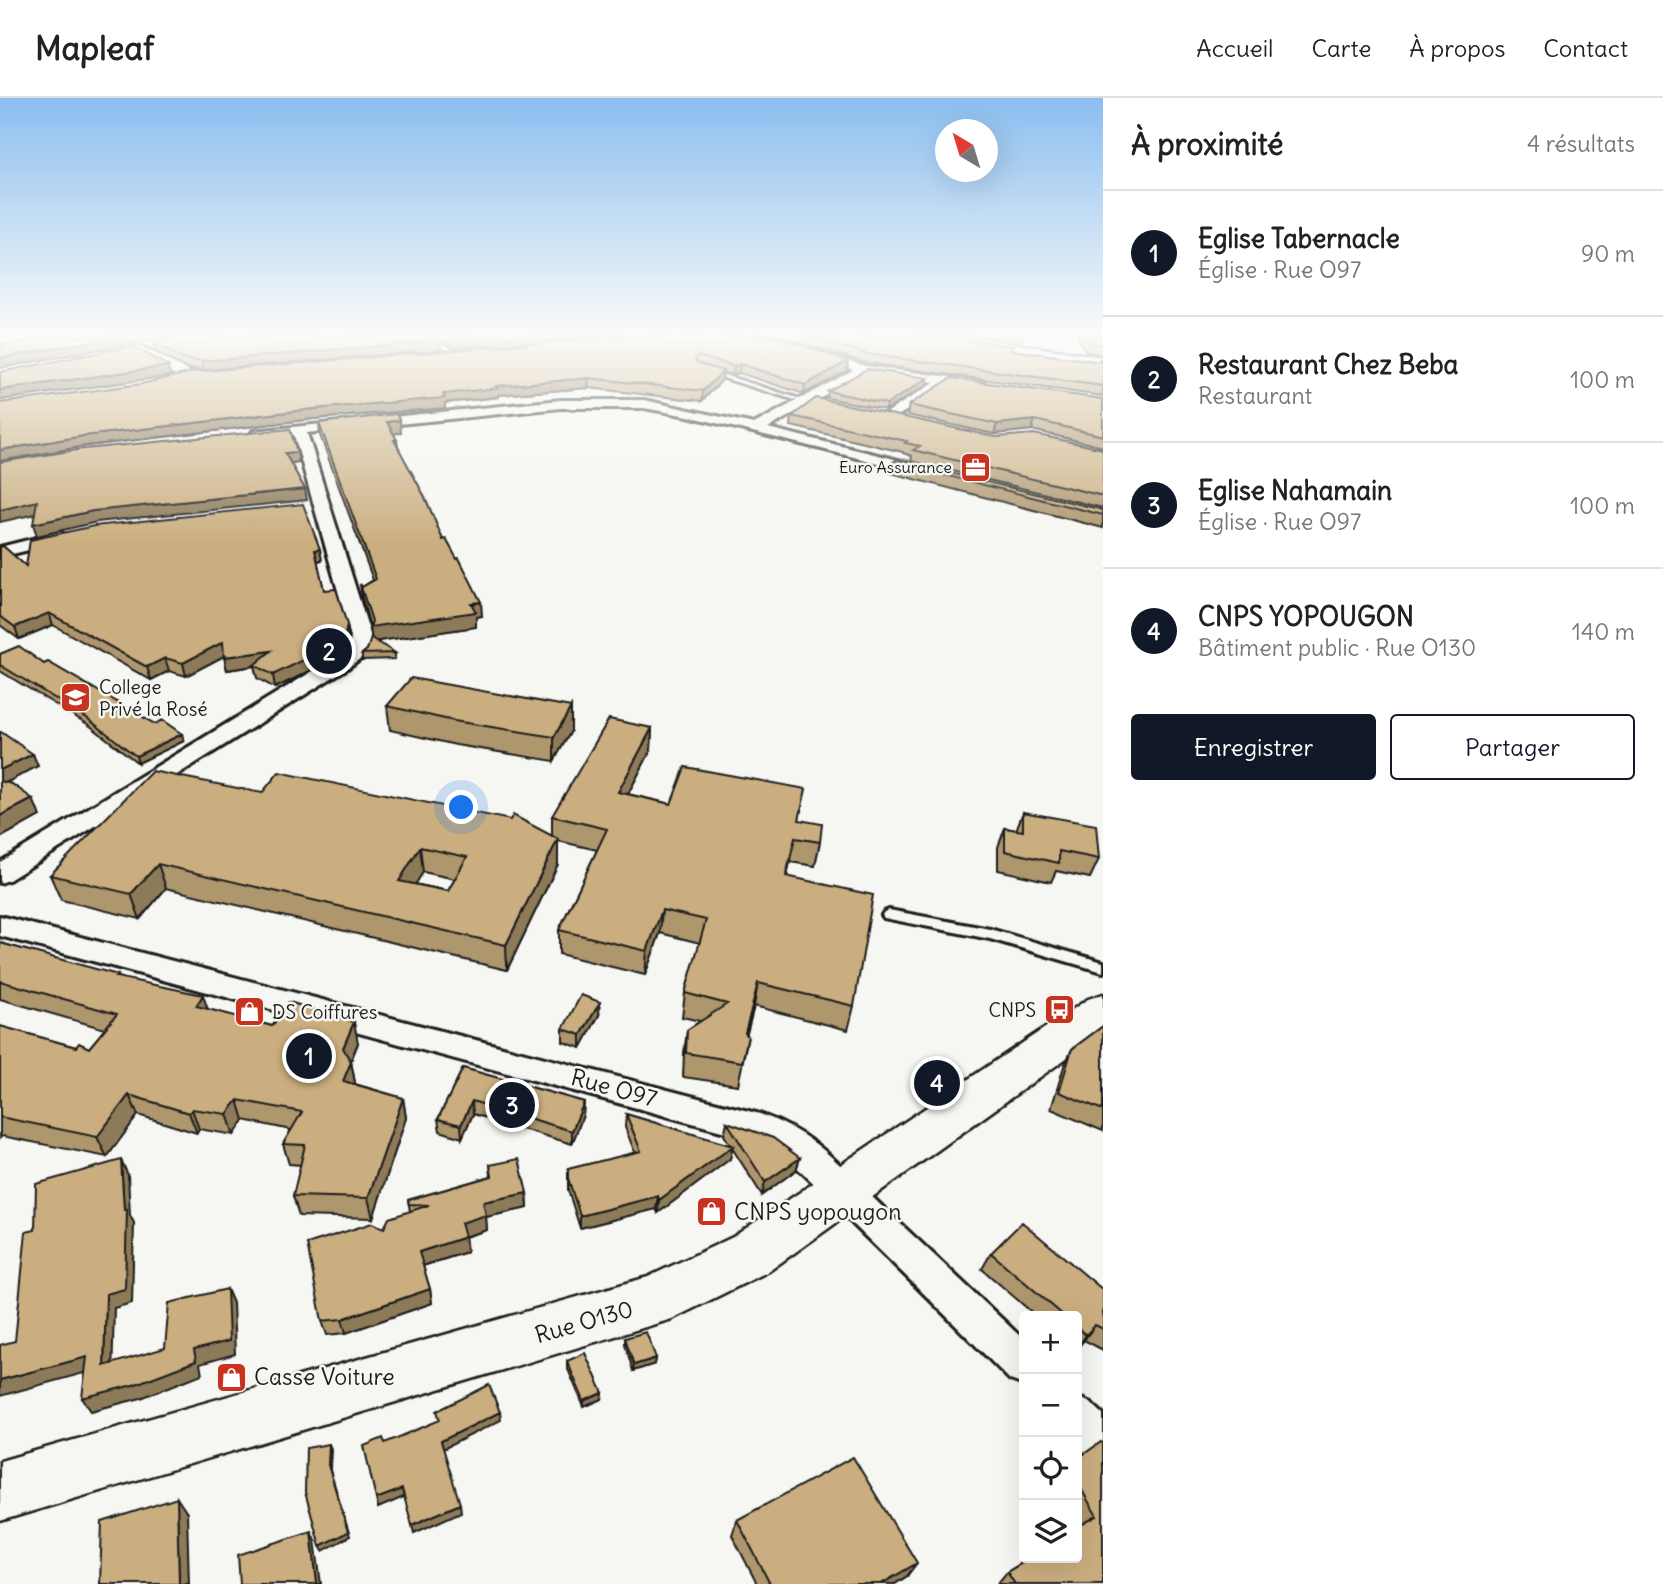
<!DOCTYPE html>
<html lang="fr">
<meta charset="utf-8">
<style>
:root{--surface:#fff;--page:#f6f6f6;--text:#222;--muted:#767676;--line:#e0e0e0;--accent:#111827}
body{margin:0;font-family:Delius,sans-serif;background:var(--page);color:var(--text)}
.controls{position:absolute;right:21px;bottom:21px;display:grid;overflow:hidden;border-radius:7px;box-shadow:0 7px 28px #0002}
.controls button{width:63px;height:63px;display:grid;place-items:center;padding:0;border:0;border-bottom:2px solid var(--line);background:var(--surface);color:var(--text);font:35px sans-serif}
.compass{position:absolute;left:935px;top:21px;width:63px;height:63px;border-radius:50%;background:var(--surface);box-shadow:0 7px 28px #0002;rotate:322deg}
.you{position:absolute;left:462px;top:710px;width:24px;height:24px;margin:-18px;border:5px solid #fff;border-radius:50%;background:#1a73e8;box-shadow:0 0 0 10px #1a73e833}
.badge{display:grid;place-items:center;width:46px;height:46px;border-radius:50%;background:var(--accent);color:#fff;font-size:23px;font-weight:700}
.pin{position:absolute;translate:-50% -50%;border:4px solid #fff;box-shadow:0 2px 7px #0006}
.list{margin:0;padding:0;list-style:none}
h2{display:flex;justify-content:space-between;align-items:center;height:91px;margin:0;padding:0 28px;font-size:30px}
h2 small{font-size:23px;font-weight:400;color:var(--muted)}
.list li{display:grid;grid-template-columns:46px 1fr auto;gap:21px;align-items:center;box-sizing:border-box;height:126px;padding:0 28px;border-top:2px solid var(--line)}
.list b{display:block;font-size:26px;white-space:nowrap}
.list p{margin:0;font-size:23px;white-space:nowrap;color:var(--muted)}
.list em{font-size:23px;font-style:normal;color:var(--muted)}
.actions{display:flex;gap:14px;padding:21px 28px}
.actions a{flex:1;padding:16px 0;border:2px solid var(--accent);border-radius:7px;text-align:center;font-size:24px;color:var(--accent)}
.actions .main{background:var(--accent);color:#fff}
.icon{flex:none;width:38px;height:38px;fill:none;stroke:currentColor;stroke-width:2;stroke-linecap:round;stroke-linejoin:round}
.map{position:relative;flex:none;width:1103px;height:1486px;overflow:hidden}
header{display:flex;align-items:center;gap:42px;box-sizing:border-box;height:98px;padding:0 35px;background:var(--surface);border-bottom:2px solid var(--line)}
header strong{font-size:33px}
nav{display:flex;gap:38px;margin-inline-start:auto;font-size:24px}
main{display:flex}
aside{flex:1;background:var(--surface)}
.map>svg:first-child{display:block}
</style>
<header>
<strong>Mapleaf</strong>
<nav><a>Accueil</a><a>Carte</a><a>À propos</a><a>Contact</a></nav>
</header>
<main>
<div class="map">
<svg width="1103" height="1486" viewBox="0 0 1103 1486">
<rect width="100%" height="100%" fill="#f6f6f2"/>
<filter id="ink" filterUnits="userSpaceOnUse"><feTurbulence type="fractalNoise" baseFrequency=".0143" numOctaves="2"/><feDisplacementMap in="SourceGraphic" scale="14" xChannelSelector="R" yChannelSelector="G"/><feConvolveMatrix kernelMatrix="1 2 1 2 8 2 1 2 1" color-interpolation-filters="sRGB"/></filter>
<g filter="url(#ink)">
<g fill="none" stroke-linecap="round" stroke-linejoin="round">
<defs>
<path id="lane" d="M415,238h7l42,18 -5,1z
M707,273h4l99,31 -5,1 -98,-30z
M889,812l101,19 113,33v10l-113,-33 -106,-21 -2,-3 2,-3z"/>
<path id="street" d="M588,238h34l5,3c-9,6 -30,3 -39,-3z
M755,238h16l94,30 116,15 6,4 -6,4 -32,-5 -61,38 -7,-4 2,-3 52,-33 -70,-9 -97,55 163,40 2,3 -2,3 -5,1 -238,-59 -44,-8h-83l-254,25 64,204 -6,18 -19,14 -337,211 -9,3v-21l349,-213 2,-12 -57,-202 -36,3 -7,-4 2,-3 308,-31h83l110,24 99,-54z
M133,248h8l51,27 21,-1 6,4c-24,19 -64,-13 -86,-26z
M60,434l8,5 -2,4 -66,16v-10z
M0,818l760,198c61,22 85,58 131,101 44,41 89,83 133,125v45l-14,-5c-51,-52 -103,-103 -155,-154 -33,-32 -58,-67 -100,-86l-755,-204z
M1077,1299l14,6 12,11v48l-14,-6 -12,-12z"/>
<path id="secondary" d="M924,238h38l141,21v10l-171,-26z
M1103,896v38l-334,239 -97,48 -672,202v-60l648,-184 85,-40 355,-238z"/>
</defs>
<!-- lane casing -->
<use href="#lane" stroke="#1c1c1c" stroke-width="6"/>
<!-- street casing -->
<use href="#street" stroke="#1c1c1c" stroke-width="6"/>
<!-- secondary casing -->
<use href="#secondary" stroke="#1c1c1c" stroke-width="5"/>
<!-- lane -->
<use href="#lane" fill="#f6f6f2" fill-rule="evenodd"/>
<!-- street -->
<use href="#street" fill="#f6f6f2" fill-rule="evenodd"/>
<!-- secondary -->
<use href="#secondary" fill="#f6f6f2" fill-rule="evenodd"/>
</g>
<!-- wall -->
<path fill="#ae966d" stroke="#1c1c1c" stroke-width="2" fill-rule="evenodd" d="M428,238h172l-143,12z
M626,238l222,25 -1,10 -43,23 -65,-21 -6,2 -11,-3v8l-20,21 -114,-13 -90,7v2l-53,6v5l-131,11 -228,27 -86,15v-58z
M779,238h162l71,14 87,12 1,-3h3v37l-237,-33z
M978,238h46l-4,6z
M1077,238h26v19l-17,-3 -9,-15z
M153,244l287,8 -236,20 -19,-2 -30,-17z
M928,280l-1,7 -41,25 -59,-12 1,-7z
M1103,301v48l-71,-17 -38,4 -87,-19 2,-10z
M792,318l311,33v59l-192,-47 1,-5 -9,-3v-1l-112,-26z
M319,325l82,10h-8l4,7 1,7 45,93 39,76 -6,1v10l-100,14 19,12v6l-33,1v-6l5,-4 5,-11 -2,-12 -8,-29 -2,-14 2,3 11,-7 -53,-145z
M893,364l210,48v18l-212,-55z
M0,449l26,19 296,-6 -5,1 7,29 23,35 1,12 -1,10 -33,22 -39,19 -18,-10 -3,-12 -27,4 -3,-14 -38,20 -17,-5 -18,9 -98,-55 -34,14 -19,-14z
M0,556l44,10 140,77 -46,22 -49,-38 -89,-54z
M387,608l184,1v24l-17,30 -98,-16 -66,-15z
M652,630l-1,22 -23,44 43,10 129,16 20,22 -5,24 -25,-4 -3,15 67,129 -6,24 -94,-24 -8,29 2,1 -10,49 -55,-8 1,-24 3,-23 13,-9 -18,-4 3,-24 15,-50 -40,-10 -15,42 -86,-21v-24l38,-80 -39,-9v23l-51,106 -341,-82 -26,31 -79,-19 -11,-25 212,-82 290,43v-20zM423,774l32,7 -7,12 -33,-7z
M1023,714l76,47 -9,19 -34,-7 -5,11 -53,-12v-23l7,-19 11,2z
M0,843l1,2 118,34 89,32 64,17 86,17 -7,18 4,22v1l48,14 3,20 -33,100 -74,-2 -6,-20 8,-31 -12,-1 -6,-20 8,-14 -47,-10 -10,15 -35,-6 -2,4 -59,-18 -31,42 -105,-21 -2,2v-112l76,21 13,1 16,-19 -105,-30z
M599,917l-18,33 -18,-6v-13z
M1103,928v105l-52,-22 13,-43 8,-17z
M463,970l121,34 -1,13 -11,29 -99,-30 -11,24 -22,-7 -2,-12z
M626,1016l105,32 -7,-11 3,-13 73,36 -4,12 -34,25 -30,-47 -2,11 -72,54 -2,-4 -76,19 -12,-38v-21l67,-16 -10,-26z
M490,1067l37,28 1,15 -42,9 1,13 -22,7 2,15 -44,14 7,23 2,14 -86,30 -19,2 -5,-14 62,-93 26,-17 -2,-11 83,-24z
M991,1155l112,37v60l-19,-10 -7,8v-32h-41l-54,-47z
M625,1241l31,19 -1,6 -22,7 -8,-27z
M567,1263l36,32 -1,6 -18,8 -17,-40z
M1103,1345v141h-106l10,-12 73,-46 -3,-6v-61z
M737,1422l170,56 -12,8h-138l-25,-49z"/>
<!-- shaded-wall -->
<path fill="#8d7a59" stroke="#1c1c1c" stroke-width="2" d="M123,238h49l-172,32v-10z
M497,238h103l-143,12v-9z
M440,243v9l-236,20 -2,-9z
M848,263l-1,10 -43,23 1,-9z
M740,266l-1,9 -6,2 1,-9z
M168,268l2,10 -170,24v-10z
M723,273l-1,9 -20,21 1,-10z
M589,280l-1,10 -90,7v2l-53,6v5l-131,11 -228,27 -86,15v-11l83,-14 360,-42 53,-8z
M928,280l-1,7 -41,25 1,-6z
M400,322l1,13 -13,1 -1,-12z
M1035,322l-3,10 -38,4 3,-10z
M297,354l2,10 -12,2 -2,-11z
M305,391l2,11 -210,22 -60,14 -4,-12 60,-13z
M37,403l3,12 -40,9v-12z
M320,451l2,11 -5,1 -2,-11z
M481,504l1,14 -6,1v10l-104,15 -2,-15z
M49,515l4,12 -34,14 -4,-12z
M347,527l1,12 -1,10 -33,22 -39,19 -2,-13z
M223,544l3,13 -40,21 -3,-13z
M271,553l3,12 -47,7 -3,-13z
M165,560l4,13 -18,9 -4,-13z
M571,609v24l-17,30v-24z
M652,630l-1,22 -34,65 1,-23z
M182,636l2,7 -46,22 -2,-7z
M33,656l5,12 -36,19 -2,-5v-10z
M33,701l7,17 -40,22v-22z
M558,741v25l-51,106 -1,-25z
M420,749l3,25 -21,34 -3,-25z
M158,766l8,24 -26,31 -9,-25z
M662,812l-2,23 -15,42 2,-24z
M758,885l-4,23 -13,51 4,-24z
M203,897l7,21 -14,-10z
M600,904l-1,13 -18,33v-13z
M354,924l4,21 -11,26 -4,-21z
M351,964l4,21 -8,18 -4,-20z
M129,997l9,20 -31,42 -10,-20z
M403,1000l3,20 -33,100 -5,-20z
M238,1002l6,20 -10,15 -7,-21z
M472,1003l1,13 -11,24 -1,-13z
M584,1004l-1,13 -11,29v-13z
M192,1011l7,20 -2,4 -8,-20z
M733,1048l-3,13 -72,54 1,-13z
M800,1060l-4,12 -34,25 3,-13z
M121,1062l7,15 2,40 4,8 -2,80 -18,5 -2,72 -8,-14 2,-72 18,-84z
M527,1095l1,15 -42,9 1,13 -24,7 -2,-14 22,-21z
M658,1098l-2,13 -76,19v-12z
M465,1139l2,15 -45,14 -3,-14z
M227,1191l6,14 2,51 -35,10 2,10 -61,24 -50,13 -9,-13 112,-48z
M430,1191l2,14 -86,30 -4,-14z
M1095,1227l-11,15 -7,8 9,-13z
M87,1259l8,13 -95,26v-16z
M656,1260l-1,6 -22,7 1,-6z
M603,1295l-1,6 -18,8v-6z
M500,1314l1,8 -58,29 -2,-8z
M329,1346l2,5 -1,21 20,66 -27,15 -3,-5 8,-81z
M402,1391l2,8 -26,11 -2,-9z
M177,1400l10,15 2,71h-10z
M460,1406l1,8 -47,21 -2,-8z
M311,1433l4,9 6,44h-4z
M917,1465l-10,13 -12,8h-14z"/>
<!-- building -->
<path fill="#caae7f" stroke="#1c1c1c" stroke-width="2" fill-rule="evenodd" d="M53,238h70l-123,22v-13z
M180,238h248l12,5 -238,20 -19,-2 -30,-17z
M448,238h49l-40,3z
M626,238h147l75,25 -43,24 -65,-21 -6,2 -36,-10 -3,3 2,4 26,8 -20,20 -114,-13 -93,8 2,2 -55,6 2,4 -132,11 -230,27 -83,14v-47l141,-19 51,-12z
M808,238h133l72,10 -3,4 92,12 -2,-3h3v27l-236,-32z
M1084,238h19v9l-14,-2z
M133,248l35,20 -168,24v-18z
M867,271l61,9 -41,26 -59,-13z
M951,280l152,21v37l-68,-16 -38,4 -88,-19z
M816,300l180,39 38,-3 69,15v47l-190,-46 7,-4 -15,-3 2,-2 -115,-25z
M396,316l4,6 -13,2 10,18h-3l31,57 18,43 3,-1 11,20 2,-1 22,44 -10,1 5,9 -106,15 2,-6 -12,-37 2,3 14,-8 -57,-156z
M290,331l7,23 -12,1 20,36 -212,22 -60,13 4,-23 -37,9v-48l83,-13z
M896,362l207,50v5l-210,-53z
M303,406l17,45 -5,1 9,40 12,-1 11,36 -2,10 -33,21 -39,19 -19,-10 17,-14 -47,6 -1,-15 -40,21 -18,-5 -18,9 -98,-54 -34,14 -15,-11v-69l3,-1 23,20 4,-26 64,-14z
M371,540l24,15 -33,1 5,-4z
M19,548l25,18 4,-2 107,62 7,-4 20,14 -46,22 -49,-38 -87,-53v-11z
M411,580l160,29 -17,30 -100,-16 -67,-15z
M609,621l43,9 -34,64 53,12 14,-37 121,22 -7,31 23,4 -2,18 -25,-4 -9,38 87,19 -19,111 -96,-23 -13,50 3,3 -6,26 -56,-9 1,-23 40,-26 -42,-11 21,-73 -44,-10 -15,41 -88,-21 48,-101 -55,-13z
M0,634h1l32,22 -33,16z
M152,673l110,22 17,-21 231,48 3,-5 45,24 -52,106 -348,-81 -27,30 -81,-19zM420,749l47,10 -19,34 -49,-10z
M0,683l12,3 21,15 -33,17z
M1023,714l73,13 3,34 -40,-8v12l-54,-12v-23l18,3z
M0,845l118,32 -2,2 87,18 -7,11 76,20 17,-24 65,20 -11,26 8,14 -8,19 60,17 -35,100 -75,-2 12,-51 -22,-1 19,-32 -64,-12 -11,14 -35,-5 -3,4 -60,-18 -32,42 -97,-20v-91l76,21 3,-4 10,5 28,-34 -117,-33z
M581,897l19,7 -19,33 -18,-6z
M1103,928v84l-44,-18 13,-43z
M463,970l121,34 -12,29 -100,-30 -11,24 -23,-6z
M626,1016l107,32 -74,54 -1,-4 -78,20 -12,-38v-9l73,-18z
M727,1024l46,16 27,20 -35,24z
M519,1061l8,34 -44,9 3,13 -25,8 4,14 -46,15 11,37 -88,30 -20,2 -15,-77 65,-21 12,5 5,-10 40,-13 -20,-1 -1,-4 84,-24 -2,-11z
M121,1062l3,50 3,-1 -2,80 -19,5 -2,72 61,-18 4,-45 58,-14 2,52 -35,9 2,11 -63,24 -51,13 5,-41 -87,23v-35l15,-4 11,-109 9,-2 1,-46z
M1022,1124l81,68v39l-8,-4 -9,10 -9,-8v-11h-13l-73,-63z
M646,1234l10,26 -22,7 -9,-27z
M585,1255l18,40 -19,8 -17,-40z
M489,1287l11,27 -59,29 19,63 -48,21 -10,-36 -26,10 -12,-53 19,-8 2,5 55,-23 -3,-9z
M1101,1344l2,1v141h-88l-8,-12 24,-14h46v-31l20,-11 -20,-34v-23z
M329,1346l-1,21 20,67 -28,14 -15,-54 1,-44z
M853,1359l64,106 -36,21h-111l-33,-64z
M177,1400l2,86h-79l2,-62z
M311,1433l6,53h-77l-2,-29z"/>
</g>
<!-- sky -->
<linearGradient id="sky" x2="0" y2="1"><stop stop-color="#8bbef0"/><stop offset="0.53" stop-color="#fbfbf9"/><stop offset="1" stop-color="#fbfbf9" stop-opacity="0"/></linearGradient>
<rect width="1103" height="446" fill="url(#sky)"/>
<!-- icons -->
<defs>
<symbol id="office-square" viewBox="-11 -11 22 22"><rect x="-9" y="-9" width="18" height="18" rx="4" fill="#c8321e" stroke="#f6f6f2"/><path d="M-6-3h4V-5.5h4V-3h4V5H-6ZM-1-4.5V-3h2v-1.5ZM-6 0V1H6V0Z" fill="#fff"/></symbol>
<symbol id="school-square" viewBox="-11 -11 22 22"><rect x="-9" y="-9" width="18" height="18" rx="4" fill="#c8321e" stroke="#f6f6f2"/><path d="M0-5L7-2L0 1L-7-2ZM-4 1L0 2.5L4 1V4Q0 6-4 4Z" fill="#fff"/></symbol>
<symbol id="bus-square" viewBox="-11 -11 22 22"><rect x="-9" y="-9" width="18" height="18" rx="4" fill="#c8321e" stroke="#f6f6f2"/><path d="M-5-6H5V4H4V6H2V4H-2V6H-4V4H-5ZM-3.5-4V0h7V-4ZM-3.5 1.2v1.5H-2V1.2ZM2 1.2v1.5H3.5V1.2Z" fill="#fff"/></symbol>
<symbol id="shop-square" viewBox="-11 -11 22 22"><rect x="-9" y="-9" width="18" height="18" rx="4" fill="#c8321e" stroke="#f6f6f2"/><path d="M-5-2.5h2.3a2.7 3.5 0 0 1 5.4 0H5L5.5 6h-11ZM-1.5-2.5h3a1.5 2.3 0 0 0-3 0Z" fill="#fff"/></symbol>
</defs>
<g fill-rule="evenodd">
<use href="#office-square" x="958" y="352" width="35" height="35"/>
<use href="#school-square" x="58" y="582" width="35" height="35"/>
<use href="#bus-square" x="1042" y="894" width="35" height="35"/>
<use href="#shop-square" x="232" y="896" width="35" height="35"/>
<use href="#shop-square" x="694" y="1096" width="35" height="35"/>
<use href="#shop-square" x="214" y="1262" width="35" height="35"/>
</g>
<g text-anchor="middle" stroke-width="5" stroke-linejoin="round" paint-order="stroke">
<!-- far-poi labels -->
<g font-size="16" fill="#1c1c1c" stroke="#f6f6f2" text-anchor="end">
<text x="952" y="375">Euro Assurance</text>
</g>
<!-- poi labels -->
<g font-size="19" fill="#1c1c1c" stroke="#f6f6f2" text-anchor="start">
<text x="99" y="596">College<tspan x="99" dy="22">Privé la Rosé</tspan></text>
<text x="1036" y="919" text-anchor="end">CNPS</text>
<text x="272" y="921">DS Coiffures</text>
</g>
<!-- near-street labels -->
<g font-size="23" fill="#1c1c1c" stroke="#f6f6f2">
<text transform="translate(614 990) rotate(15)" y="8">Rue O97</text>
<text transform="translate(584 1224) rotate(-16)" y="8">Rue O130</text>
</g>
<!-- near-poi labels -->
<g font-size="23" fill="#1c1c1c" stroke="#f6f6f2" text-anchor="start">
<text x="734" y="1122">CNPS yopougon</text>
<text x="254" y="1287">Casse Voiture</text>
</g>
</g>
</svg>
<div class="controls">
<button>+</button>
<button>−</button>
<button><svg class="icon" aria-label="locate" viewBox="0 0 24 24"><circle cx="12" cy="12" r="6"/><path d="M12 2v4M12 18v4M2 12h4M18 12h4"/></svg></button>
<button><svg class="icon" aria-label="layers" viewBox="0 0 24 24"><path d="M12 4l9 5-9 5-9-5zM3 14l9 5 9-5"/></svg></button>
</div>
<svg class="compass" viewBox="-18 -18 36 36"><path d="M0-13l5 13h-10z" fill="#e53935"/><path d="M0 13l5-13h-10z" fill="#767676"/></svg>
<div class="you"></div>
<div class="pin badge" style="left:309px;top:958px">1</div>
<div class="pin badge" style="left:329px;top:553px">2</div>
<div class="pin badge" style="left:512px;top:1007px">3</div>
<div class="pin badge" style="left:937px;top:985px">4</div>
</div>
<aside>
<h2>À proximité<small>4 résultats</small></h2>
<ul class="list">
<li><span class="badge">1</span><div><b>Eglise Tabernacle</b><p>Église · Rue O97</p></div><em>90 m</em></li>
<li><span class="badge">2</span><div><b>Restaurant Chez Beba</b><p>Restaurant</p></div><em>100 m</em></li>
<li><span class="badge">3</span><div><b>Eglise Nahamain</b><p>Église · Rue O97</p></div><em>100 m</em></li>
<li><span class="badge">4</span><div><b>CNPS YOPOUGON</b><p>Bâtiment public · Rue O130</p></div><em>140 m</em></li>
</ul>
<div class="actions"><a class="main">Enregistrer</a><a>Partager</a></div>
</aside>
</main>
